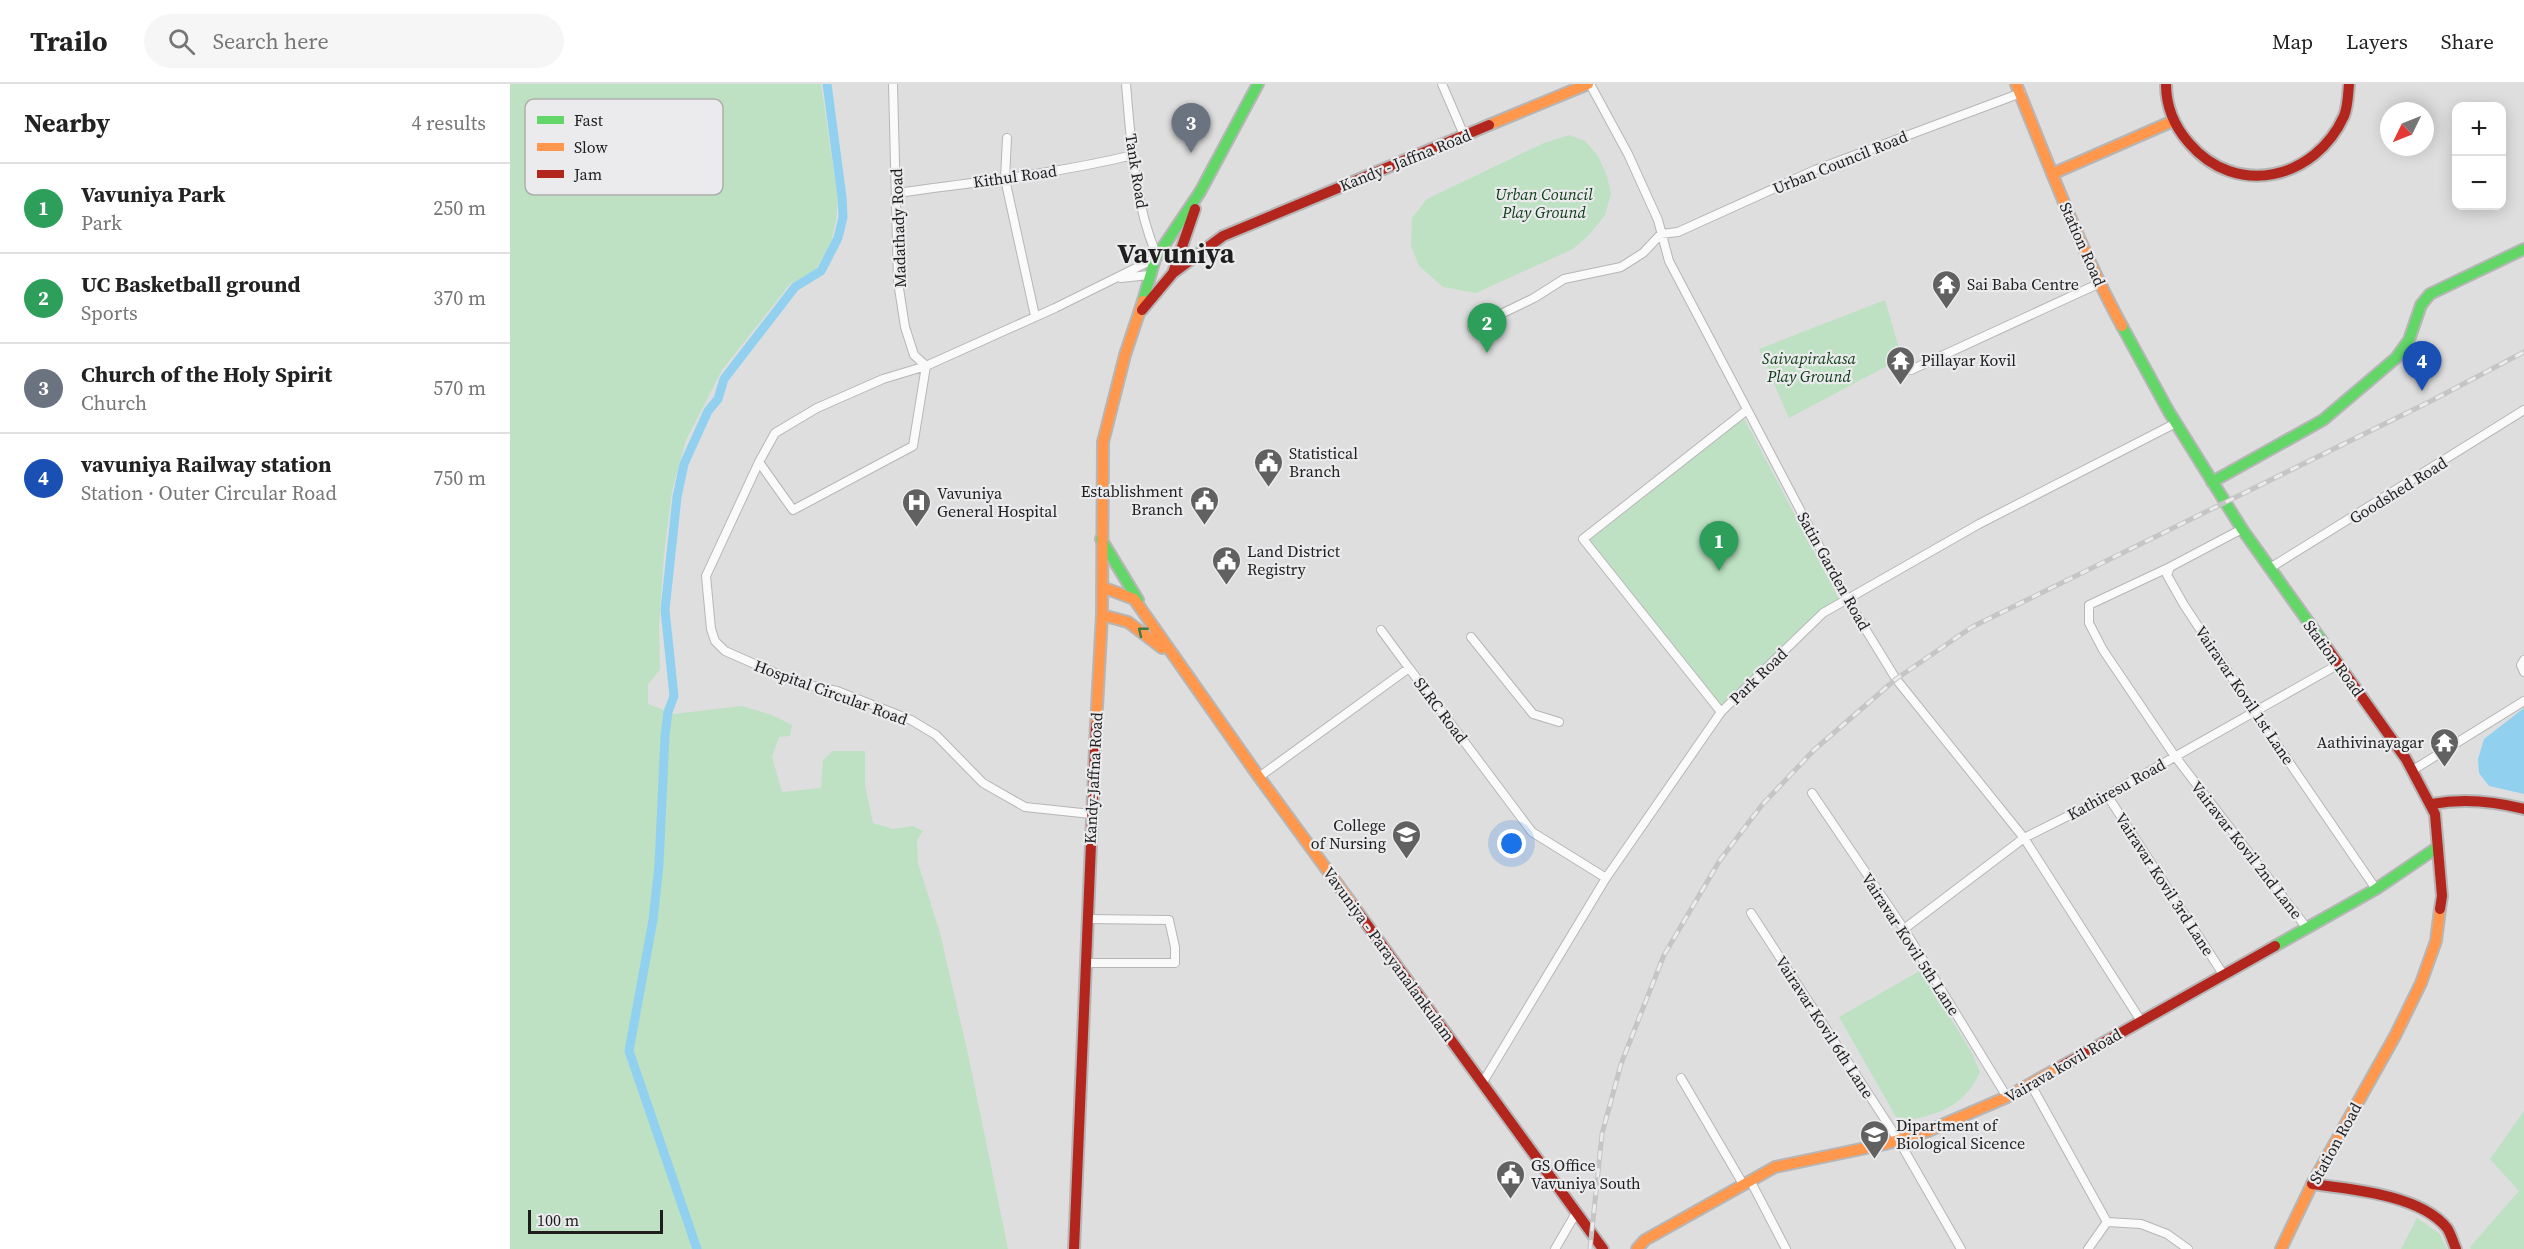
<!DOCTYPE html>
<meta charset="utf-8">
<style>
:root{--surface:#fff;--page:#f6f6f6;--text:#222;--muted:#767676;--line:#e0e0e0;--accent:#111827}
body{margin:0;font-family:"Source Serif 4",serif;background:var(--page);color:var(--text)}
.controls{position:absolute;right:18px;top:18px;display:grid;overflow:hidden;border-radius:12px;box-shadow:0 3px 15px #0003}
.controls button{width:54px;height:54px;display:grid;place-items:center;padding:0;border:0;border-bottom:2px solid var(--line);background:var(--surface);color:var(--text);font:30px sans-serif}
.compass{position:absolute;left:1870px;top:18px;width:54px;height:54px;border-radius:50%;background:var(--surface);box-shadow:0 3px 15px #0003;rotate:227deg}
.scale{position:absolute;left:18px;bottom:15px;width:135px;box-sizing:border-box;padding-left:6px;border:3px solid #1e1e1e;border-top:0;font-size:16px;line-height:21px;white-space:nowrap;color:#1e1e1e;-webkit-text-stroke:4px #ebebed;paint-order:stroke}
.you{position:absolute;left:1002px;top:760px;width:21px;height:21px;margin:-15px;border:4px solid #fff;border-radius:50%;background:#1a73e8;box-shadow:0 0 0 9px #1a73e833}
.badge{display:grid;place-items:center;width:39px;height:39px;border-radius:50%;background:var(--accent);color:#fff;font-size:20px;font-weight:700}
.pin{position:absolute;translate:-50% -50px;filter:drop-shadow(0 2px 3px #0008)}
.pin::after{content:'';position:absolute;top:32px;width:21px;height:18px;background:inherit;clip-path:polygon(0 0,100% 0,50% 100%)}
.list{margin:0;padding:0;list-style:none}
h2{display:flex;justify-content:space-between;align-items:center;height:78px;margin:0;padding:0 24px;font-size:26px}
h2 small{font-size:20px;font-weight:400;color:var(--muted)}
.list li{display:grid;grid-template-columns:39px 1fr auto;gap:18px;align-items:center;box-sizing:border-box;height:90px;padding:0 24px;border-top:2px solid var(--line)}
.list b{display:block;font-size:22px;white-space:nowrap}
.list p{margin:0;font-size:20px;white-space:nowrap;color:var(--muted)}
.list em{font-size:20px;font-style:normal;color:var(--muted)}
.icon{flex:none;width:33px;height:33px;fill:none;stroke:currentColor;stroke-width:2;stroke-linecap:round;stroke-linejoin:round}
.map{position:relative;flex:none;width:2014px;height:1165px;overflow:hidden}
header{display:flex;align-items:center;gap:36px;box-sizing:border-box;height:84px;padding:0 30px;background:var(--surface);border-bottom:2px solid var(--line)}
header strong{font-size:28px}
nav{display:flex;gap:33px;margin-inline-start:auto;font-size:21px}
.search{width:420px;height:54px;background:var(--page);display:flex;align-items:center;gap:15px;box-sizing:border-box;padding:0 21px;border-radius:33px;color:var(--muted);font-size:22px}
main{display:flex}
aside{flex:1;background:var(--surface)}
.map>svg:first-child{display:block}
</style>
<header>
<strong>Trailo</strong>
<div class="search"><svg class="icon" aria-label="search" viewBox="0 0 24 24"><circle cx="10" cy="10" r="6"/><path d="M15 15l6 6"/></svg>Search here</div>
<nav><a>Map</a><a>Layers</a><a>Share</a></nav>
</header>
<main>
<aside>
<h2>Nearby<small>4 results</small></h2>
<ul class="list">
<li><span class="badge" style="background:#2e9e5b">1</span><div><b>Vavuniya Park</b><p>Park</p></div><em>250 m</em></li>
<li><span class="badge" style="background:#2e9e5b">2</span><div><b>UC Basketball ground</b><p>Sports</p></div><em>370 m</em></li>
<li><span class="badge" style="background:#6b7280">3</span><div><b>Church of the Holy Spirit</b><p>Church</p></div><em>570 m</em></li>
<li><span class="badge" style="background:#1a4fb4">4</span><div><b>vavuniya Railway station</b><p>Station · Outer Circular Road</p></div><em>750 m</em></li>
</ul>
</aside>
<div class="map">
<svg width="2014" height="1165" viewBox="0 0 2014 1165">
<rect width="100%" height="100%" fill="#dededf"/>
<!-- green -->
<path fill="#bee1c3" d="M0,0h311l17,115 -2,22 -5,21 -16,29 -25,13 -68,86 -36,70 -14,51 -8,63 -5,73 1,43 -12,14v20l26,10 68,-8 30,9 20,10 -2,11 -11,1 -7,20 10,35 39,-4 2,-28 10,-9h32v34l8,38 20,6 20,-3 10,5 -6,9 1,23 22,70 28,121 40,195h-498z
M1059,51l16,6 13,15 9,20 4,18 -6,21 -16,20 -16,14 -97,44 -33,-6 -24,-21 -8,-20 1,-28 15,-19 117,-56z
M1375,216l17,58 -113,60 -30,-69z
M1234,334l96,183 -117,106 -133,-167z
M1411,886l51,83 8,19c-17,37 -44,43 -81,50l-60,-105z
M2014,1027v138h-53l-1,-2 49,-56 -29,-32z
M1907,1134l23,16 7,15h-46z"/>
<!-- water -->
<path fill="#91d1ef" d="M2014,624v86l-35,-8 -10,-13 -1,-14 6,-20z"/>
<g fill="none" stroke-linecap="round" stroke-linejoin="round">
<!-- canal -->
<path stroke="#91d1ef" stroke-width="9" d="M187,1165l-68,-198 24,-131 6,-55 6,-129 3,-24 6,-16 -9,-86 12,-113 7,-33 24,-53 10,-12 6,-20 71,-92 26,-16 17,-33 5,-21 -1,-20 -15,-113"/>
<defs>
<path id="street" d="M616,0c5,57 8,119 31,172
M932,0l22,51
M1080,0l38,70 30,66 11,41 178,338 49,80 128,159 117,183
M497,54l-2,41 30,137
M387,109c79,-11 158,-19 236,-38
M611,194l28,-3
M962,244l62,-30 30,-19 57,-12 22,-14 18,-19 17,-2 137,-62 206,-77
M1401,286l189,-87
M249,378l34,48 120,-64 13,-80 -12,-11 -9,-28 -7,-45 -5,-198
M1732,445l-72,38 -3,8 17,30 70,106 122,178
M1660,483l-81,38v18l14,27 71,105 132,172
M1760,484l254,-158
M871,546l28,38
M961,553l62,77 26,8
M2014,576l-3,5 3,7
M1211,628l-138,-173 164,-129
M1903,686l111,-69
M749,693l150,-109 123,164 74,46
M1302,709l92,136 103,168
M1597,711l116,179
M581,730l-66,-7 -42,-24 -47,-48 -25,-15 -74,-29 -39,-8 -73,-32 -10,-10 -4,-12 -5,-53 53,-114 16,-29 42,-25 66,-29 43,-13 129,-58 99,-49
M1241,829l148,228 62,108
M1394,845l120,-91 62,-31 253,-143
M575,879h90v-16l-6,-27 -82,-1
M1171,994l62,106
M973,998l123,-204 115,-166 102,-99 156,-89 197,-101
M1520,999l77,139
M1240,1096l36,69
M1045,1165l21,-36
M1578,1165l19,-27 34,2 26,10 21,15"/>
<path id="fast" d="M633,217l12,-42 45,-67 58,-108
M1612,242l47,86 73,117 85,119
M1702,398l111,-62 73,-62 13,-18 12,-35 9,-11 94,-45
M591,455l37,61
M1765,862l101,-57 62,-42"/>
<path id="slow" d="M1506,0c33,81 64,165 106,242
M979,41l99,-41
M1542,90l121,-53
M592,503l32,12 125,178 93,127
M592,531l26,7 34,26
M586,641l6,-110 1,-173 22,-87 18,-54
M1127,1165l8,-9 130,-73 110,-23 43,-13 79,-34 55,-31
M1771,1165l31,-65 83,-148 26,-53 15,-42 4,-32"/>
<path id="jam" d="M1656,0c0,23 8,42 23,59 47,55 126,37 155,-27 4,-10 4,-22 5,-32
M663,189l22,-64
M632,226l31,-37 50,-37 266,-111
M1817,564l79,111 29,55 7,82 -2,13
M1922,720c32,-6 61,-3 92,5
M842,820l251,345
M1552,982l213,-120
M1802,1100c39,5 109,11 135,44 4,6 6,14 9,21
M564,1165l22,-524"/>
</defs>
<!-- street casing -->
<use href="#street" stroke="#b6b6b7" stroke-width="10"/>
<!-- fast casing -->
<use href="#fast" stroke="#b6b6b7" stroke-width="14"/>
<!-- slow casing -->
<use href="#slow" stroke="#b6b6b7" stroke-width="14"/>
<!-- jam casing -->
<use href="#jam" stroke="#b6b6b7" stroke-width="14"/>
<!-- street -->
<use href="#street" stroke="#fafafa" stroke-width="8"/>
<!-- fast -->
<use href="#fast" stroke="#63d668" stroke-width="10"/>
<!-- slow -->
<use href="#slow" stroke="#ff974d" stroke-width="10"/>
<!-- jam -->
<use href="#jam" stroke="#b3261e" stroke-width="10"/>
<defs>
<path id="rail" d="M1080,1165l12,-115 19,-70 43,-109 56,-95 42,-55 52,-55 82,-71 76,-52 459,-226 93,-49"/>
</defs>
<!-- rail casing -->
<use href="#rail" stroke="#c5c5c6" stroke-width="5"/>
<!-- rail -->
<use href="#rail" stroke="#ebebed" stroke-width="3" stroke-dasharray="9" stroke-linecap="butt"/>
</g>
<!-- one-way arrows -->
<defs><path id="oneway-chevron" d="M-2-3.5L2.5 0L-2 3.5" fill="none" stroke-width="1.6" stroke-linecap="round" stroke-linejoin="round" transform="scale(1.5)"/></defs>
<use stroke="#407a43" href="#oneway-chevron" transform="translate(632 547) rotate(-141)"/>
<!-- icons -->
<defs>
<symbol id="temple-pin" viewBox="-11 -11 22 30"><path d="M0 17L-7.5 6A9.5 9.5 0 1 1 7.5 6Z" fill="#616162" stroke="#ebebed"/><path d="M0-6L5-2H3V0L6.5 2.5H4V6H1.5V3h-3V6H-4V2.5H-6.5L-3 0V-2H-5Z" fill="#fff"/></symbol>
<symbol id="civic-pin" viewBox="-11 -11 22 30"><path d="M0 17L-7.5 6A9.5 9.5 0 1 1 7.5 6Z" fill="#616162" stroke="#ebebed"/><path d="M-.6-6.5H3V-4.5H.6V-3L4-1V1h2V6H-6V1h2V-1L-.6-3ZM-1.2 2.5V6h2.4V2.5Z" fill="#fff"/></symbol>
<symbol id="hospital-pin" viewBox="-11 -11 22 30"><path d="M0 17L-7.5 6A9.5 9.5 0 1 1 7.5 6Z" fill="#616162" stroke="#ebebed"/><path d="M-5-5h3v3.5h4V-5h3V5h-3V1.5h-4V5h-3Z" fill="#fff"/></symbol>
<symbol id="university-pin" viewBox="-11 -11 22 30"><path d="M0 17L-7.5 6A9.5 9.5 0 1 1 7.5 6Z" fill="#616162" stroke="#ebebed"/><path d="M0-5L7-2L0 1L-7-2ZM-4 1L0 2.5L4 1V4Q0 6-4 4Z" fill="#fff"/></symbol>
</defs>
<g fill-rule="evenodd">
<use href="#temple-pin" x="1420" y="184" width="33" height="45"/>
<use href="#temple-pin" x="1374" y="260" width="33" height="45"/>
<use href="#civic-pin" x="742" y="362" width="33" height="45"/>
<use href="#civic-pin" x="678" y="400" width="33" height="45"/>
<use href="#hospital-pin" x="390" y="402" width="33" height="45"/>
<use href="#civic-pin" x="700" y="460" width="33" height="45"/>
<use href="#temple-pin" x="1918" y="642" width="33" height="45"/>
<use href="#university-pin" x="880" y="734" width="33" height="45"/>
<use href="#university-pin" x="1348" y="1034" width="33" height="45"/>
<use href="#civic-pin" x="984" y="1074" width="33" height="45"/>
</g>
<g text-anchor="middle" stroke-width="4.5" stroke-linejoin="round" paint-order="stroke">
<!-- street labels -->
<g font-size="16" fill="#1e1e1e" stroke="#ebebed">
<text transform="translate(895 76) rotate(-22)" y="6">Kandy - Jaffna Road</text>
<text transform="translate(1330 78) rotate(-22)" y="6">Urban Council Road</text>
<text transform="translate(627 87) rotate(81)" y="6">Tank Road</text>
<text transform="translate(505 92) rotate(-8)" y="6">Kithul Road</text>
<text transform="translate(388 144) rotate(-92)" y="6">Madathady Road</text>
<text transform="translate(1573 160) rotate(66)" y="6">Station Road</text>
<text transform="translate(1888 406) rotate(-32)" y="6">Goodshed Road</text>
<text transform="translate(1324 487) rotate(61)" y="6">Satin Garden Road</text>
<text transform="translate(1824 574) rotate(54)" y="6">Station Road</text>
<text transform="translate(1248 592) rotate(-44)" y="6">Park Road</text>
<text transform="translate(321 608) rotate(20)" y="6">Hospital Circular Road</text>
<text transform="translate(1735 611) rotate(56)" y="6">Vairavar Kovil 1st Lane</text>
<text transform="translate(931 626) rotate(53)" y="6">SLRC Road</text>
<text transform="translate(583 694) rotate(-87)" y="6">Kandy-Jaffna Road</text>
<text transform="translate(1606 705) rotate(-29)" y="6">Kathiresu Road</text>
<text transform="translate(1737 766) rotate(52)" y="6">Vairavar Kovil 2nd Lane</text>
<text transform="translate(1655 800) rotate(57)" y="6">Vairavar Kovil 3rd Lane</text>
<text transform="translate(1401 860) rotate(57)" y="6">Vairavar Kovil 5th Lane</text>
<text transform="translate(879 870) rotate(54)" y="6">Vavuniya - Parayanalankulam</text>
<text transform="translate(1315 943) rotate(57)" y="6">Vairavar Kovil 6th Lane</text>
<text transform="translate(1553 981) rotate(-30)" y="6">Vairava kovil Road</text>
<text transform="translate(1825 1059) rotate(-61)" y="6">Station Road</text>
</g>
<!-- park labels -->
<g font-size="16" font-style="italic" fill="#0a3b16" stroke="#ebebed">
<text x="1034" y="116">Urban Council<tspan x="1034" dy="18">Play Ground</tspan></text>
<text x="1299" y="280">Saivapirakasa<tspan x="1299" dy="18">Play Ground</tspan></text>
</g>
<!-- poi labels -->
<g font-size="16" fill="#1e1e1e" stroke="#ebebed" text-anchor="start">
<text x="1457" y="206">Sai Baba Centre</text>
<text x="1411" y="282">Pillayar Kovil</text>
<text x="779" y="375">Statistical<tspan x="779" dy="18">Branch</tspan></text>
<text x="673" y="413" text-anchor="end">Establishment<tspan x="673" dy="18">Branch</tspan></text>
<text x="427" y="415">Vavuniya<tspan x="427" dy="18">General Hospital</tspan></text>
<text x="737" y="473">Land District<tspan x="737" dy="18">Registry</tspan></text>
<text x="1914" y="664" text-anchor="end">Aathivinayagar</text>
<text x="876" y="747" text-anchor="end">College<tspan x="876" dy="18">of Nursing</tspan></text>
<text x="1386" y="1047">Dipartment of<tspan x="1386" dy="18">Biological Sicence</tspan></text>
<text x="1021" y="1087">GS Office<tspan x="1021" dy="18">Vavuniya South</tspan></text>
</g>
<!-- town labels -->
<g font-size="28" font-weight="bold" fill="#1e1e1e" stroke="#ebebed">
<text x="666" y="179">Vavuniya</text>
</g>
</g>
<!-- legend -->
<rect x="15" y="15" width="198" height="96" rx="9" fill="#ebebed" stroke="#aeaeaf" stroke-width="1.5"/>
<rect x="27" y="32" width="27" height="8" fill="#63d668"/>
<rect x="27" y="59" width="27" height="8" fill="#ff974d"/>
<rect x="27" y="86" width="27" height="8" fill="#b3261e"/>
<g font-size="16" fill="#1e1e1e">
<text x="64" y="42">Fast</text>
<text x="64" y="69">Slow</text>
<text x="64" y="96">Jam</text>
</g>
</svg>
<div class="controls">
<button>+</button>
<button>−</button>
</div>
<svg class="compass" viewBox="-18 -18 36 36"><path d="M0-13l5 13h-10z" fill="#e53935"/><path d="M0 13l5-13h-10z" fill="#767676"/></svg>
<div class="scale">100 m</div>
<div class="you"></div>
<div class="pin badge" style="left:1209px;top:487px;background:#2e9e5b">1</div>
<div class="pin badge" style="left:977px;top:269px;background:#2e9e5b">2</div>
<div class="pin badge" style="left:681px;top:69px;background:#6b7280">3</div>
<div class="pin badge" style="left:1912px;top:307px;background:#1a4fb4">4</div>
</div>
</main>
